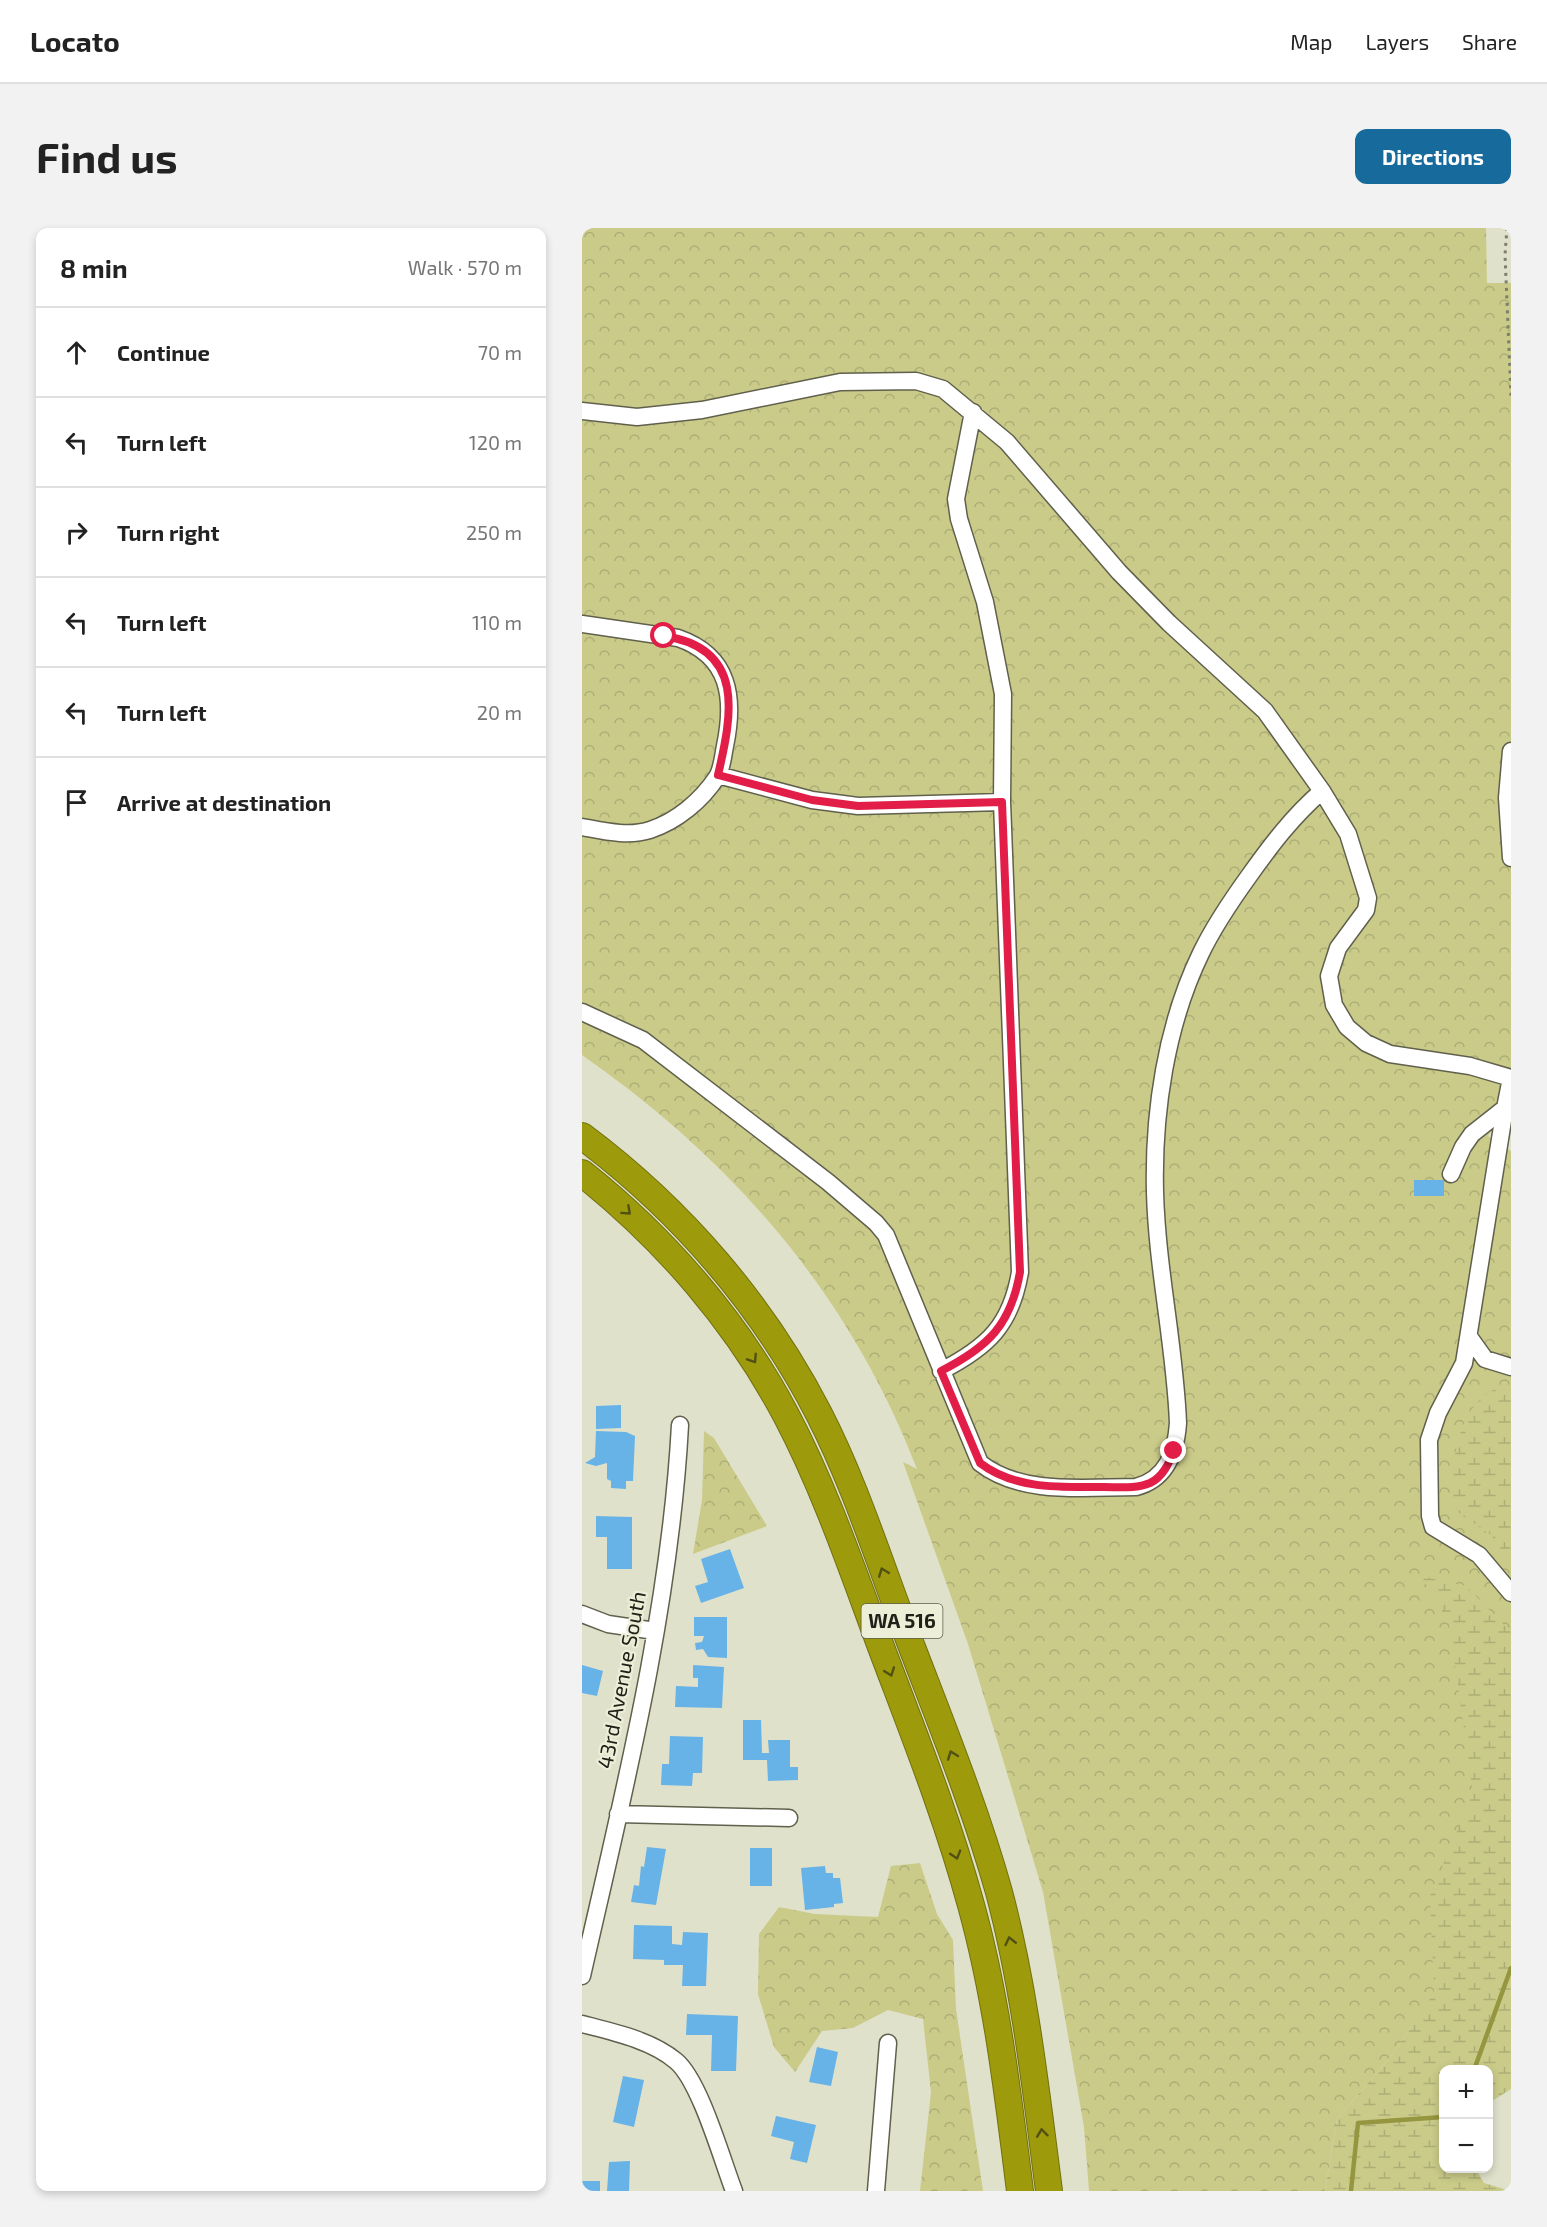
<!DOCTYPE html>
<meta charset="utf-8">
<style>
:root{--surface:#fff;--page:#f2f2f2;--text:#222;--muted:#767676;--line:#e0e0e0;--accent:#176b9c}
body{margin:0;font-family:"Exo 2",sans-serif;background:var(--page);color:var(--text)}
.controls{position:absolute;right:18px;bottom:18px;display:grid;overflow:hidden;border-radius:12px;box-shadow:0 3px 9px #0003}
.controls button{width:54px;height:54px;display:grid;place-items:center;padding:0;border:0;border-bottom:2px solid var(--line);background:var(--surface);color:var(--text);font:30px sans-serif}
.stop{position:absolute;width:18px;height:18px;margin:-14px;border:4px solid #e11d48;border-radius:50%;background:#fff}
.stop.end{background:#e11d48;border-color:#fff;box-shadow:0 2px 6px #0008}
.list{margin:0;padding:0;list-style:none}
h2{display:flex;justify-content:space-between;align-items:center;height:78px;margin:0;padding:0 24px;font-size:26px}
h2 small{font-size:20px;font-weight:400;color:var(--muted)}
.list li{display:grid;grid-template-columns:39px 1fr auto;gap:18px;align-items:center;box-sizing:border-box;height:90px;padding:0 24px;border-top:2px solid var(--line)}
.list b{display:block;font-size:22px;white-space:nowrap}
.list em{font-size:20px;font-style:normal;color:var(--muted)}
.icon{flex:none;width:33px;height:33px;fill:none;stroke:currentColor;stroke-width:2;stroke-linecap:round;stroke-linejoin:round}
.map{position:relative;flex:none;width:929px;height:1963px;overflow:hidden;border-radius:12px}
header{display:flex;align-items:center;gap:36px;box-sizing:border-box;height:84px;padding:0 30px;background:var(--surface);border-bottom:2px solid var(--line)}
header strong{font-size:28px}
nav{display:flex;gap:33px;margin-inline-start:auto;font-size:21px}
.intro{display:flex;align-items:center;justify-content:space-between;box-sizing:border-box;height:144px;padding:0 36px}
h1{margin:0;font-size:42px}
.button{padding:15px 27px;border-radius:12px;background:var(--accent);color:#fff;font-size:21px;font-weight:700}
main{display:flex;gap:36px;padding:0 36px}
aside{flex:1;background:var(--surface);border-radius:12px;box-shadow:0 3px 9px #0003}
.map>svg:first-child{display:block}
</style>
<header>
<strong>Locato</strong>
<nav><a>Map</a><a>Layers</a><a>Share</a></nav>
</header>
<div class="intro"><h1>Find us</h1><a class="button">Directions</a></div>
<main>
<aside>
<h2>8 min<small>Walk · 570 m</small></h2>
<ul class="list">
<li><svg class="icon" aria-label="ahead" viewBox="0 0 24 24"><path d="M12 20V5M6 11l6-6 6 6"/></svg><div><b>Continue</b></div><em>70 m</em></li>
<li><svg class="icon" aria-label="left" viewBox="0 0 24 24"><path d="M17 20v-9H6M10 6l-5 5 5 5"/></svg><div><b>Turn left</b></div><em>120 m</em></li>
<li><svg class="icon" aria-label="right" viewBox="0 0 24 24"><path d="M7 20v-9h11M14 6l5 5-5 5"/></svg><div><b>Turn right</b></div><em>250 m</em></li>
<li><svg class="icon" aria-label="left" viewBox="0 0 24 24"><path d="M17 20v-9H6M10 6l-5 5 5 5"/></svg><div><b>Turn left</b></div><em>110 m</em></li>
<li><svg class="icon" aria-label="left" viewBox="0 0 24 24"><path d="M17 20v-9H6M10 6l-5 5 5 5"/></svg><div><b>Turn left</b></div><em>20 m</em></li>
<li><svg class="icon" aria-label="arrive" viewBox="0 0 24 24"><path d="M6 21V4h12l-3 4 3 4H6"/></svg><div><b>Arrive at destination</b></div></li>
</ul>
</aside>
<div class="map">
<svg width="929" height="1963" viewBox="0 0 929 1963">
<defs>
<pattern id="forest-crowns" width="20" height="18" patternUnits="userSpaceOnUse" patternTransform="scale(1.5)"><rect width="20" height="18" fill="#cacb89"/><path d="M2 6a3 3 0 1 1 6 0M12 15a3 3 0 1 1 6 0" fill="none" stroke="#adae76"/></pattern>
<pattern id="wetland-marsh" width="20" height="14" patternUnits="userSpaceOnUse" patternTransform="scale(1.5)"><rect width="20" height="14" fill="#cacb89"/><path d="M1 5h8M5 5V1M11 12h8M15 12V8" fill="none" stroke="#adae76"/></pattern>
</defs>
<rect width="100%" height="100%" fill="#e0e1cb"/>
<!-- forest -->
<path fill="url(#forest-crowns)" d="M0,0h904l1,55h24v818l-23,35 23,15v877l-100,-1 -19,28 -55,64 -12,72h-236l-5,-64 -41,-235 -75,-248 -65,-182 14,7c-67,-174 -183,-308 -335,-414z
M122,1203l10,7 53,88 -74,28 9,-54z
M338,1635l17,51 16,26 3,69 27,182h-63l11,-99 -8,-73 -35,-9 -35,18 -31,3 -27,41 -21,-25 -16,-53 1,-60 20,-27 36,7 63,3 13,-51z"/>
<!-- wetland -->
<path fill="url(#wetland-marsh)" d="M918,1159h11v176l-20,-28 -31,-21 -8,-11c-1,-41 5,-100 48,-116z
M839,1348l45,10 45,46v457l-22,14 -1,-33h-45v98l33,1 8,14 27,8h-186l12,-72 55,-64 42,-62 -4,-97 43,-103 -24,-170z"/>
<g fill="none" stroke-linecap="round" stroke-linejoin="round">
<!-- stream -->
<path stroke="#969540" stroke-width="4.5" d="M892,1842l37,-102
M769,1963l7,-68 85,-6"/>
</g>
<!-- building -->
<path fill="#67b3e8" d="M832,952h30v16h-30z
M39,1177v23l-25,1v-23z
M14,1203l30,1 9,4 -2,45h-7v8l-15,-1v-7l-4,-2v-16l-11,3 -11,-3 10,-6z
M14,1288l36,1v52h-25v-32h-11z
M148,1321l14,39 -43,15 -6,-17 13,-4 -7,-23z
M112,1389h33v41l-19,-1 -5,-8 -7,1 -1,-7 7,-1 2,-6h-10z
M0,1437l21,6 -6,25 -15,-3z
M111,1437l31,2 -2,41 -47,-1 1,-21 22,1v-9h-5z
M161,1492h18l1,33h7l-1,-13h22v27h8v13l-30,1 -1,-21h-24z
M88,1508l33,1 -1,36h-9l-1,13 -31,-1 1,-21h7z
M65,1619l19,2 -10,56 -25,-3 3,-17 5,1 2,-20 3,1z
M168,1620h22v38h-22z
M243,1638l1,7h7v5h7l3,25 -9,1v3l-29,3 -4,-42z
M52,1697l38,1v18l10,1 1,-13 25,1 -2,53h-24l1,-21h-19v-5l-31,-1z
M105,1786l51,2 -2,55h-25l1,-36h-26z
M235,1819l21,5 -7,34 -22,-4z
M41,1848l21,4 -10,47 -21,-5z
M194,1888l40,9 -9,38 -17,-4 4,-17 -23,-6z
M48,1933l-1,30h-22l2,-29z
M0,1953h18v10h-18z"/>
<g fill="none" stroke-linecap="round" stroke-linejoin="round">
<defs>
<path id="minor" d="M0,183l55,6 65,-7 138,-28 76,-1 27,8 64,53 112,130 50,51 96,88 57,80 26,43 20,64 -2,12 -28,38 -9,28 5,29 13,22 19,16 24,11 80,12 41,12
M0,396l96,14c52,18 57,60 47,108 -2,10 -3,23 -8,31 -16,24 -40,44 -67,53 -22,7 -46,1 -68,-3
M929,523l-4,47 4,60
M136,547l94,25 46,6 144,-4
M0,784l61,28 185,142 48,41 10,12 94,228c42,33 106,24 156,24 31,-8 40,-35 42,-64 -3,-77 -21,-154 -23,-231 -2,-79 11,-167 46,-239 13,-27 30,-52 48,-77 22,-31 44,-60 73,-85
M923,880l-41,255 -26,50 -9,27 1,76 3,11 46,28 32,38
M869,946l12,-27 9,-13 33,-26 6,-30
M888,1110l15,21 26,8
M359,1143c47,-24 70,-46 79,-99l-18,-470 1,-108 -18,-92 -26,-83 -3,-20 17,-87
M0,1386l26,10 47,7
M36,1586l171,4
M0,1748c41,-181 88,-365 98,-551
M0,1796c31,8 69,16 94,37 24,20 46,99 58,130
M294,1963l12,-148"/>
<path id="highway" d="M0,908c99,74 181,169 237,278 35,68 59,144 86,215 33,87 69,174 94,263 26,98 37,199 50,299
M0,945c83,66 155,149 204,242 39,74 66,154 95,232 32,85 66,170 90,258 26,94 37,190 49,286"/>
</defs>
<!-- minor casing -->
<use href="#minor" stroke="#60604d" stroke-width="19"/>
<!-- highway casing -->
<use href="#highway" stroke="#717010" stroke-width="28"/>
<!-- path -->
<path stroke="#7d7e70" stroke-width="3" stroke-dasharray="3 4.5" stroke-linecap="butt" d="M925,0l-2,27 6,141"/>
<!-- minor -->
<use href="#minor" stroke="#fff" stroke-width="16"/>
<!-- highway -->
<use href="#highway" stroke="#9d9a0b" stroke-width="26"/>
</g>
<!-- one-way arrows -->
<defs><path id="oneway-chevron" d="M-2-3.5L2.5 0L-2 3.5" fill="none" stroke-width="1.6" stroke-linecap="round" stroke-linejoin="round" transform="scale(1.5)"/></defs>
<g stroke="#525113">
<use href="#oneway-chevron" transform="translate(45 983) rotate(42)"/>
<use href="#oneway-chevron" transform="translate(171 1131) rotate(57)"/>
<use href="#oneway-chevron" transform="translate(301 1344) rotate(-111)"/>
<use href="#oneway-chevron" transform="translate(308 1444) rotate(70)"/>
<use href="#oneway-chevron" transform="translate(370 1527) rotate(-110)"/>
<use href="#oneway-chevron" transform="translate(374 1627) rotate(73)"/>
<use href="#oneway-chevron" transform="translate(428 1713) rotate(-103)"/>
<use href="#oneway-chevron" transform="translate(460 1905) rotate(-97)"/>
</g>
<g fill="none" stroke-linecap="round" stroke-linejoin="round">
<!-- route -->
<path stroke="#e11d48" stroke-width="8" d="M82,408c82,12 68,79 54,139l94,25 46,6 144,-4 18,470c-9,53 -32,75 -79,99l39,92c35,27 83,24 124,24 15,0 32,2 46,-4 13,-6 19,-20 24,-32"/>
</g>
<g text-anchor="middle" stroke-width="4.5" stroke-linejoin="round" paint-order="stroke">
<!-- shield labels -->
<rect fill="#edeed8" stroke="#5e5e52" stroke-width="1.5" x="279.5" y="1376" width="81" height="34" rx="4.5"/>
<g font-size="20" font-weight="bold" fill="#202119">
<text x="320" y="1400">WA 516</text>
</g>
<!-- street labels -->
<g font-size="21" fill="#202119" stroke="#edeed8">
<text transform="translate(40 1452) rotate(-79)" y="7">43rd Avenue South</text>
</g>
</g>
</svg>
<div class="controls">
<button>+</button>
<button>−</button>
</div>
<div class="stop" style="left:82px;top:408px"></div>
<div class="stop end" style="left:592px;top:1223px"></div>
</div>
</main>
